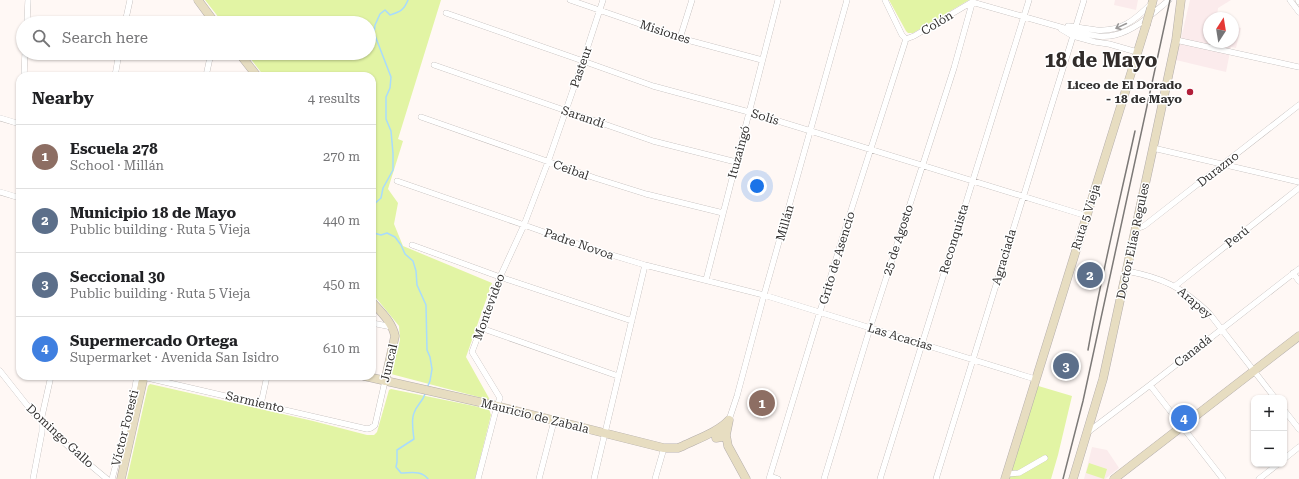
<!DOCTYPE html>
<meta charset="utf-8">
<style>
:root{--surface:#fff;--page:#f2f2f2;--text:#202124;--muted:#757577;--line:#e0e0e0;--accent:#b45309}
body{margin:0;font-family:"Roboto Serif",serif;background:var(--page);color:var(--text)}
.controls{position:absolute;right:12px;bottom:12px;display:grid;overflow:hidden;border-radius:8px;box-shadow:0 1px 3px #0004}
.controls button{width:36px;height:36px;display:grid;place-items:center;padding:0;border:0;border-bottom:1px solid var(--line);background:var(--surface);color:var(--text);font:20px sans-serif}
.compass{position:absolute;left:1203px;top:12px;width:36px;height:36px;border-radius:50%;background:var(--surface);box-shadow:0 1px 3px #0004;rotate:12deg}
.you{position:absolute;left:757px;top:186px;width:14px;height:14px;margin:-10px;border:3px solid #fff;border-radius:50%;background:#1a73e8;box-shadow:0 0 0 6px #1a73e833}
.badge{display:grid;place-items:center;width:26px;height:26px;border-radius:50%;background:var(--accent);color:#fff;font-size:13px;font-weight:700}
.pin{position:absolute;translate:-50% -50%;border:2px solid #fff;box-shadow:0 1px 4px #0006}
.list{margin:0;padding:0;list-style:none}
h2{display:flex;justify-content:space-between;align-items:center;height:52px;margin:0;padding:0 16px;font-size:17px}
h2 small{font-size:13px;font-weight:400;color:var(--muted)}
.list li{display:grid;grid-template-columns:26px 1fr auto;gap:12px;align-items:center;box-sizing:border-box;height:64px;padding:0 16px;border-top:1px solid var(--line)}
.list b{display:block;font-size:15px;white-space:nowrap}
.list p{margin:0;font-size:13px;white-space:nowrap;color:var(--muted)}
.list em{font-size:13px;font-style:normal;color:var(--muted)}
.icon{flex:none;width:22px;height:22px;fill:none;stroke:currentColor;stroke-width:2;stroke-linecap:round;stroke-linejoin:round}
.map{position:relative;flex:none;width:1299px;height:479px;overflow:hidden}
.search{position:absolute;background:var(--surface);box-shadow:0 1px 3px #0004;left:16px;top:16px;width:360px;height:44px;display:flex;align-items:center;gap:10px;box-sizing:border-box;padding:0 14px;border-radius:22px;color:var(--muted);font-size:15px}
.panel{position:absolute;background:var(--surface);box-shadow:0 1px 3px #0004;left:16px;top:72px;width:360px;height:308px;border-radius:12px}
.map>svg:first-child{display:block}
</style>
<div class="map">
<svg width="1299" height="479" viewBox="0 0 1299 479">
<rect width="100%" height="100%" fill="#fff8f5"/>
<!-- commercial -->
<path fill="#fbebec" d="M1115,0h23l-2,10 -22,-5z
M1190,0h41l-13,8 -1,10h-8v24h24v-16l8,2 -5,20 -5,-1 -5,25 -50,-12z
M1092,447l15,3 12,18 -14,11h-21z"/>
<!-- green -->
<path fill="#e2f4a4" d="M205,0h236l-43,139 5,2 -15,48 10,14 -4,21 9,22 89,37 -26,74 24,43 -99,-26 9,-34 -1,-14 -27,-33v-217h-108l-18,-23h123v-30h-146z
M889,0h80l-56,33h-5l-2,-2z
M150,384l163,37 54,14h7l3,-3 12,-42 2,-1 98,20 2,6 -16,64h-348l21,-93z
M1035,385l37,11 -14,59 -7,24h-45z
M1089,463l18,6 -3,10 -18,-6z"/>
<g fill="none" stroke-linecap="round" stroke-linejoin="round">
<!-- stream -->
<path stroke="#a8dbfd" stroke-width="1.5" d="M372,206l9,-8 2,-10 10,-18v-17l-2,-22 -5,-12v-22l4,-9 1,-11 -17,-44 1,-8 5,-11 5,-4 5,5c10,-3 14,-5 18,-15
M372,230l2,3 7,2 6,-2 8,4 6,8 4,9 8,7 3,10 1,14 9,20 1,45 3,7 2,12 -2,12 -3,7
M425,394c-3,9 -8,10 -11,19 -3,7 -1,18 0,26l-17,11v12l-1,5 5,6c10,0 20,-3 27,6"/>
<defs>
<path id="street" d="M570,0l110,38 82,22
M885,0l17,35 4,4
M1290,0l9,12
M1298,0l1,2
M446,13l137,48 70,25 96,26 338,104
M27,23l1,-23
M125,23l5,-23
M1068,26c9,1 18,3 28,4 25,2 39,-10 56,-27
M1076,26l8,-26
M1061,29l12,7 22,6 14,2 28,8
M680,38l12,-38
M906,39l8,-3 58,-34c32,9 63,18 95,27 16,4 32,10 48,6 21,-5 38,-22 54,-35
M1176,40l123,27
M434,65l219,76 83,21
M24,76l1,-23
M115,76l4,-23
M206,76l5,-23
M421,117l174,61 51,16 77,19
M0,118l20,6
M1153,148l146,34
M397,181l127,44 68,24 53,16 119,30 271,84
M0,192l20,6
M1136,229l8,-3 155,-121
M412,245l88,32 132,44
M1127,271c36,7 55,16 82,42l66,85
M1293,273l6,8
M706,280l72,-280
M1175,286l124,-98
M372,323l20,4
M481,328l137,48
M0,371l34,43 37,35 36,30
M139,376l228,53 4,-1 4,-3 10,-44
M1150,385l73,94
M261,404l6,-28
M1284,410l15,19
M729,420l8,-24 27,-101 83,-295
M1088,432l62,-47 149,-116
M1284,459l15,-12
M1007,474l12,-1 26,-15
M770,476l8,3
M33,479l9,-47v-16l9,-40
M112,479l20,-75 5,-28
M478,479l19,-73 3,-8 -28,-46 28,-75 24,-52 24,-63 35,-101 20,-61
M539,479l15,-58
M594,479l51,-214
M655,479l9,-31
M769,479l78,-256 59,-184
M824,479l46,-151 84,-260 19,-68
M880,479l149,-479
M936,479l137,-443
M1259,479l19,-15"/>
<path id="secondary" d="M198,0l17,23
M1151,8l2,-8
M239,53l18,23
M372,302c9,10 20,20 23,34l-10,45
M364,376l133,30 167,42h14l5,-2c14,-7 35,-14 46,-26
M729,420l-3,15 2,11 18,33
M716,430v8l6,-1 4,-2 -3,-4
M121,479l23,-103
M1005,479l141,-454
M1073,479l30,-100 50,-231 23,-108 5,-40
M1114,479l185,-143"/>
</defs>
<!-- street casing -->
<use href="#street" stroke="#b4aeac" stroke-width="6"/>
<!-- secondary casing -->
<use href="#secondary" stroke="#b4aeac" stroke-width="9"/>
<!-- street -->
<use href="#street" stroke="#fff" stroke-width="5.5"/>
<!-- secondary -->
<use href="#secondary" stroke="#e7ddc1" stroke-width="8"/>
<!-- rail -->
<path stroke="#7c7977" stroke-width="1.5" d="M1088,350c13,-73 31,-146 47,-219
M1063,479l20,-78 87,-401"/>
<defs>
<path id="secondary-bridge" d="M1146,25l5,-17"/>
</defs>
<!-- secondary-bridge casing -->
<use href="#secondary-bridge" stroke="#b4aeac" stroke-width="9" stroke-linecap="butt"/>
<!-- secondary-bridge -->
<use href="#secondary-bridge" stroke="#e7ddc1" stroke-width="8"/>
</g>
<!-- one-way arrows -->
<defs><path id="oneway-shaft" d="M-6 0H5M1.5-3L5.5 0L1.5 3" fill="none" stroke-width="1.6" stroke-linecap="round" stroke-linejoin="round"/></defs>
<use stroke="#9a9898" href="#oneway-shaft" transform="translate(1121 26) rotate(155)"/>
<!-- markers -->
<circle fill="#b11e38" stroke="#fff" stroke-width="1.5" cx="1190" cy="92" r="4"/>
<g text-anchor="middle" stroke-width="3" stroke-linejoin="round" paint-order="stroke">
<!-- street labels -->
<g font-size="12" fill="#343231" stroke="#fff">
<text transform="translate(937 23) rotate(-31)" y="4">Colón</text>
<text transform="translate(665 32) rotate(18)" y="4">Misiones</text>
<text transform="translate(581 67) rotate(-71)" y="4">Pasteur</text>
<text transform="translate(583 117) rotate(19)" y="4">Sarandí</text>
<text transform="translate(765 117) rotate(17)" y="4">Solís</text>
<text transform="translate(739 152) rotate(-75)" y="4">Ituzaingó</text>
<text transform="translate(1218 169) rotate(-38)" y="4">Durazno</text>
<text transform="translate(571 170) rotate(20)" y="4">Ceibal</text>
<text transform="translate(1086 217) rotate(-72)" y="4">Ruta 5 Vieja</text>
<text transform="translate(785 223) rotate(-74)" y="4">Millán</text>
<text transform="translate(1237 237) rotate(-38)" y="4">Perú</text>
<text transform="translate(954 239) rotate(-73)" y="4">Reconquista</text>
<text transform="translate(898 240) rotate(-72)" y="4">25 de Agosto</text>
<text transform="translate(1133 241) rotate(-78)" y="4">Doctor Elías Regules</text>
<text transform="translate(579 244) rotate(19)" y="4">Padre Novoa</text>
<text transform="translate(1004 257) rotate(-73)" y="4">Agraciada</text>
<text transform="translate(837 258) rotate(-73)" y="4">Grito de Asencio</text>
<text transform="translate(1195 303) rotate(41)" y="4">Arapey</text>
<text transform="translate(489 307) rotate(-70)" y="4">Montevideo</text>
<text transform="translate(900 337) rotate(17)" y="4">Las Acacias</text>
<text transform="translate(1193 351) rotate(-38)" y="4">Canadá</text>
<text transform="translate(389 363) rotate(-77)" y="4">Juncal</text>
<text transform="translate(255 402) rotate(13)" y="4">Sarmiento</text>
<text transform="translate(535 416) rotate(14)" y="4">Mauricio de Zabala</text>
<text transform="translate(125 428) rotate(-76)" y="4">Víctor Foresti</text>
<text transform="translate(60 436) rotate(43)" y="4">Domingo Gallo</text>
</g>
<!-- poi labels -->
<g font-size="12" font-weight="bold" fill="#343231" stroke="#fff" text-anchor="end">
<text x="1182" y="89">Liceo de El Dorado<tspan x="1182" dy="14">- 18 de Mayo</tspan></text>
</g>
<!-- town labels -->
<g font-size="20" font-weight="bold" fill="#312c2a" stroke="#fff">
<text x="1101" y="67">18 de Mayo</text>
</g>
</g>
</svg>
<div class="controls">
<button>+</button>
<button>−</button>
</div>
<svg class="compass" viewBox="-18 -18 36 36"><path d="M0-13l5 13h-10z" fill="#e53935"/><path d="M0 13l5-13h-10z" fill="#757577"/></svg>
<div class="you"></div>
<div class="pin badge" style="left:762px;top:403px;background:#8d6e63">1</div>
<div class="pin badge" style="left:1090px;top:275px;background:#5c6f8a">2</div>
<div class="pin badge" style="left:1066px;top:366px;background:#5c6f8a">3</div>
<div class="pin badge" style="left:1184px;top:418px;background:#3f7fe0">4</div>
<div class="search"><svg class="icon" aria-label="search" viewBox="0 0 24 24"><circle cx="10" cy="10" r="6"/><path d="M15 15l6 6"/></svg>Search here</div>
<section class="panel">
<h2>Nearby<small>4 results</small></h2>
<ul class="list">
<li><span class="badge" style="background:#8d6e63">1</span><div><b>Escuela 278</b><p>School · Millán</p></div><em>270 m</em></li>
<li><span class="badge" style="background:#5c6f8a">2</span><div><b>Municipio 18 de Mayo</b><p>Public building · Ruta 5 Vieja</p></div><em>440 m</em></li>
<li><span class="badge" style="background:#5c6f8a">3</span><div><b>Seccional 30</b><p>Public building · Ruta 5 Vieja</p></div><em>450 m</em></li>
<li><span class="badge" style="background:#3f7fe0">4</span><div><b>Supermercado Ortega</b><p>Supermarket · Avenida San Isidro</p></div><em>610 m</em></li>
</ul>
</section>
</div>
